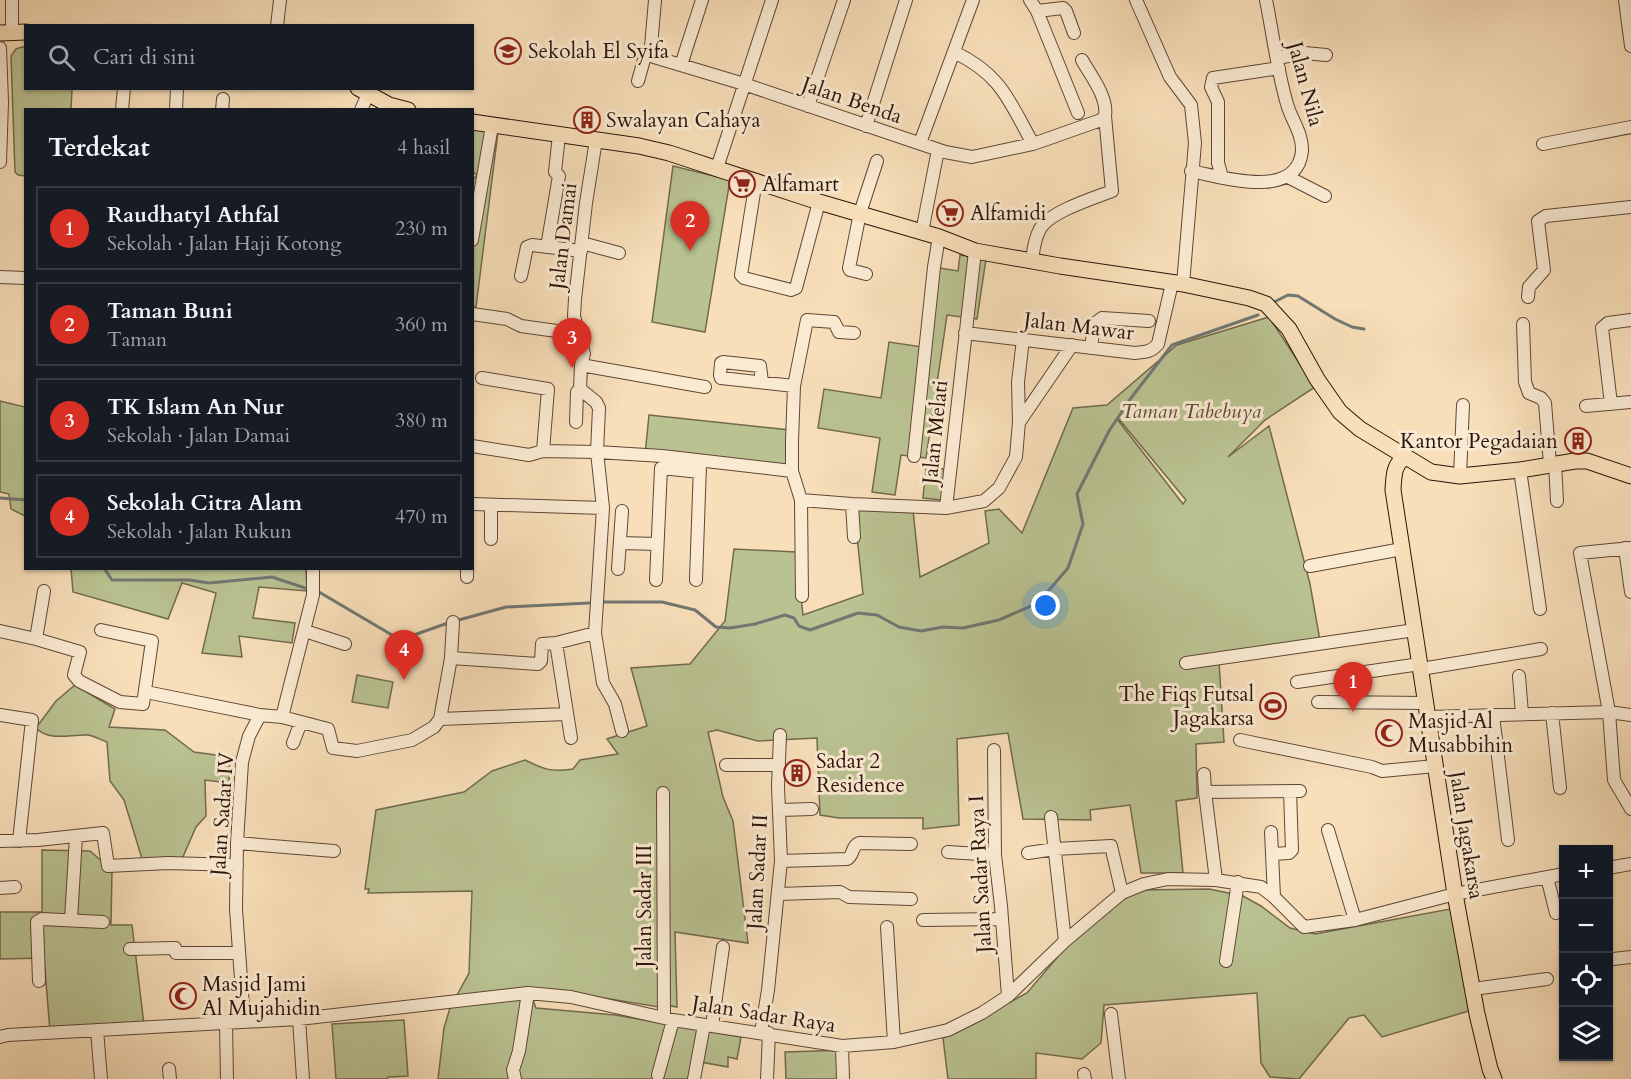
<!DOCTYPE html>
<html lang="id">
<meta charset="utf-8">
<style>
:root{--surface:#171b24;--page:#20242c;--text:#f1f3f6;--muted:#9ea1a6;--line:#363941;--accent:#d93025}
body{margin:0;font-family:Cardo,serif;background:var(--page);color:var(--text)}
.controls{position:absolute;right:18px;bottom:18px;display:grid;overflow:hidden;border-radius:0px;box-shadow:0 2px 4px #0004}
.controls button{width:54px;height:54px;display:grid;place-items:center;padding:0;border:0;border-bottom:2px solid var(--line);background:var(--surface);color:var(--text);font:30px sans-serif}
.you{position:absolute;left:1046px;top:606px;width:21px;height:21px;margin:-15px;border:4px solid #fff;border-radius:50%;background:#1a73e8;box-shadow:0 0 0 9px #1a73e833}
.badge{display:grid;place-items:center;width:39px;height:39px;border-radius:50%;background:var(--accent);color:#fff;font-size:20px;font-weight:700}
.pin{position:absolute;translate:-50% -50px;filter:drop-shadow(0 2px 3px #0008)}
.pin::after{content:'';position:absolute;top:32px;width:21px;height:18px;background:inherit;clip-path:polygon(0 0,100% 0,50% 100%)}
.list{margin:0;padding:0;list-style:none}
h2{display:flex;justify-content:space-between;align-items:center;height:78px;margin:0;padding:0 24px;font-size:26px}
h2 small{font-size:20px;font-weight:400;color:var(--muted)}
.list li{display:grid;grid-template-columns:39px 1fr auto;gap:18px;align-items:center;box-sizing:border-box;height:84px;margin:0 12px 12px;padding:0 12px;border:2px solid var(--line);border-radius:0px}
.list b{display:block;font-size:22px;white-space:nowrap}
.list p{margin:0;font-size:20px;white-space:nowrap;color:var(--muted)}
.list em{font-size:20px;font-style:normal;color:var(--muted)}
.icon{flex:none;width:33px;height:33px;fill:none;stroke:currentColor;stroke-width:2;stroke-linecap:round;stroke-linejoin:round}
.map{position:relative;flex:none;width:1631px;height:1079px;overflow:hidden}
.search{position:absolute;background:var(--surface);box-shadow:0 2px 4px #0004;left:24px;top:24px;width:450px;height:66px;display:flex;align-items:center;gap:15px;box-sizing:border-box;padding:0 21px;border-radius:0px;color:var(--muted);font-size:22px}
.panel{position:absolute;background:var(--surface);box-shadow:0 2px 4px #0004;left:24px;top:108px;width:450px;height:462px;border-radius:0px}
.map>svg:first-child{display:block}
</style>
<div class="map">
<svg width="1631" height="1079" viewBox="0 0 1631 1079">
<rect width="100%" height="100%" fill="#f8dfb9"/>
<filter id="stains"><feTurbulence type="fractalNoise" baseFrequency=".00333" numOctaves="4"/><feColorMatrix values="0 0 0 0 .2 0 0 0 0 .09 0 0 0 0 .02 0 0 0 .5 -.17"/></filter>
<radialGradient id="worn" r=".72"><stop offset=".6" stop-color="#630" stop-opacity="0"/><stop offset="1" stop-color="#630" stop-opacity=".3"/></radialGradient>
<!-- green -->
<path fill="#bac291" stroke="#726a4e" stroke-width="1.5" fill-rule="evenodd" d="M22,47h3l1,41 46,1 -1,20 -45,1 -1,66 -7,-1 -3,-3 -4,-116 5,-7z
M473,127l25,5 -22,175h-4v-126l5,-6 -4,-3z
M673,166l57,14 -25,152 -53,-10z
M960,255l26,4 -9,60 -30,-4 -21,143 -25,-3 -6,40 -23,-3 8,-54 -62,-10 6,-39 57,9 8,-56 33,5 12,-80 24,4z
M1269,317l46,70 -50,33 -37,37 41,-31 41,158 11,62 -102,15 5,81 -28,2 1,54 -21,3 7,72h-42l-11,-68 -40,5 1,10 -68,-1 -15,-86 -51,6 2,86 -36,4v-11h-84l-19,-3 -3,-77 -59,3 -41,-11 -9,2 15,65 10,24 15,122 -73,-11 2,75 -17,-3 -1,3 -86,-14 -43,-1 6,16 79,7 126,22 -4,22 -9,-2v10l-28,-5 -2,17h-260l6,-51 6,-20 19,-35 3,-82 -104,2 1,-4h-4l11,-79 88,-18 28,-21 33,-11c20,10 26,12 48,9l7,-9 38,-6 -11,-15 40,-13 -16,-58 59,-4 35,-43 9,-72 62,3 7,63 60,-21 -9,-87 59,3 7,67 69,-34 -4,-32 14,-2 23,24 51,-125 34,-3 70,-60zM1118,418l68,82 -3,4 -66,-85z
M0,401l25,6v109l-14,-7 -2,-15 -9,-2z
M649,415l141,15 -4,40 -141,-15z
M926,467l27,3 -3,31 -27,-3z
M71,569h235l1,22 -48,-4 -6,31 42,5 -3,20 -53,-7 3,21 -40,-4 14,-60 -34,-10 -14,36 -95,-27z
M357,675l36,7 -5,26 -36,-6z
M75,685l40,24 -6,18 56,3 29,22 36,5 -1,26 -24,-3 1,36 -10,11 -14,32 -39,3 -19,-62 -14,-19 -3,-39c-6,-2 -13,-6 -19,-7 -18,-1 -38,7 -52,-7l20,-27z
M42,850l48,1 22,19 -1,55h21l12,100 -94,6 -6,-73 -44,1v-47h42z
M1209,889l34,7 18,10 29,22 25,6 146,-27 21,100 -100,30 -18,-22 -15,3 -50,61 -29,-2 -9,-14 -4,-70 -153,12 -3,38 -19,16 -46,-6v26h-88l-5,-41 84,-45 39,-46 40,-38 32,-19z
M404,1020l4,56 -20,1 -1,2h-51l-4,-55z
M848,1050v29h-62l-1,-27z"/>
<g fill="none" stroke-linecap="round" stroke-linejoin="round">
<!-- stream -->
<path stroke="#717772" stroke-width="3" d="M1274,302l14,-7 10,1 37,23 17,8 12,2
M0,498l26,2
M104,568l8,12h77l20,3 63,-6 36,12
M319,592l73,43 19,1 37,-13
M601,602h61l33,8 21,17 14,1 25,-4 30,-9 9,3 5,8 11,4 48,-17 19,2 22,12 22,4 22,-4 20,1 36,-8 39,-17 30,-35 15,-44 -6,-30 32,-63 22,-33 41,-53 86,-30
M455,621l51,-14 83,-4"/>
<defs>
<path id="minor" d="M12,0v32
M655,0l-4,47 3,10 90,27 201,68 27,5 61,-13 68,-24 4,-4c3,-19 -14,-40 -23,-56
M1030,0l7,11 41,102
M1136,0l34,77 21,28 4,38 -12,141
M1625,0l6,46
M1037,11l26,-3 3,3 8,22
M277,26l3,-26
M0,48l2,54 -2,60
M954,52c48,23 55,49 79,92
M1277,58l28,-5 21,2
M681,65l21,-65
M638,81l7,-25 6,-9
M808,106l36,-106
M122,110l2,-22
M176,110l1,-22
M222,110l1,-11
M361,110l7,-16
M866,126l40,-126
M920,143l53,-143
M1543,144l88,-17
M717,168l55,-168
M1191,171c31,6 106,30 111,-20 1,-17 -11,-32 -15,-47 -10,-34 -14,-70 -21,-104
M1222,177l-4,-14v-61l-7,-15 2,-9 66,-10
M1288,177l37,19
M756,180l-15,95 3,3 47,12 5,-2 23,-86
M922,232l16,-82
M472,240l20,-114
M582,243l37,10
M547,247l12,-71 -4,-4 4,-37
M1032,262c1,-11 3,-24 8,-33 9,-17 54,-31 72,-38l-7,-75
M866,274l-16,-4 -1,-2 11,-55 17,-52
M521,276l6,-29 5,-2 49,6
M0,277l26,1
M1528,297l1,-10 15,-17 -6,-49 8,-5 85,-9
M472,314l35,5 14,7 57,8
M1523,324l2,58 4,11 12,5 4,5 5,61
M965,333l170,20c11,-1 16,-1 23,-9l14,-61
M1091,348l3,-24 8,-6 47,3
M581,365l124,22
M482,378l66,11 -5,62
M762,382l-2,-16 -37,-4 -2,1 -1,12 1,3 73,8
M580,389l16,13 3,6 -2,44 6,56 -8,125 8,50 12,21 7,27
M1611,404l-9,-76 6,-5 23,-3
M1586,406l45,-4
M1020,421l52,-76
M576,422l1,-30 3,-3 1,-24 3,-11 -10,-38 1,-17 11,-96 10,-63
M472,446l57,9 14,-4 54,1 65,4 130,15
M914,456l20,-189 5,-30
M1555,463l2,38
M1520,470l20,139
M1460,476l3,-71
M801,500l51,4 94,4 38,-7 15,-13 17,-31 3,-35 -1,-40 5,-43
M472,504l131,4
M852,504l2,33
M946,508l29,-257
M491,539v-33
M620,543l37,1
M1625,548l6,44
M1631,548l-51,5 29,159 5,68 17,29
M1310,566l92,-17
M618,569l4,-58
M467,577v-9
M656,580l5,-112 39,4
M696,580l4,-116
M802,596l-1,-96 -9,-29v-30l2,-55 13,-66 27,2 5,10 15,1
M0,631l36,8 44,13 -6,23 5,6 41,21 23,2 9,-63 -51,-11
M305,631l40,13
M36,639l8,-48
M556,643l15,95
M451,658l87,6 3,-3 1,-17 14,-1 39,-10
M1186,663l229,-33
M1421,669l120,-20
M1519,676l3,38
M1297,682l123,-18
M146,692l114,23 22,2 31,-122v-27
M1318,702l108,1
M1552,713l8,75
M0,715l32,5 -13,121
M1493,715l15,125
M282,717l46,12 5,19 24,3 55,-11 22,-13 6,-8 11,-61 2,-36
M1429,717l180,-5 22,3
M440,719l127,-5
M1240,740l132,27 10,4 53,-5
M293,743l8,-21
M994,750l1,105 6,51 7,90
M726,765h53
M1204,774l1,18
M663,793l1,225
M780,810l32,-1
M1051,817l14,124
M1328,830l27,90
M1271,832l3,65
M0,841l38,-1 65,-7 5,33 60,-3 69,2
M237,843l97,8
M948,852l47,3
M1028,853l27,-4 56,-3 11,47
M1273,854l16,-1 3,-3 -2,-59
M781,861l66,-2c7,-3 4,-13 12,-16l52,1
M1608,868l23,-4
M1547,877l9,36
M1216,880l-11,-88 95,-1
M0,888l15,-1
M778,894l62,-2 9,5 62,2
M71,920l5,-84
M923,920l79,-1
M887,927l7,115
M130,949l45,-1 1,5h62
M1613,959l18,-2
M1226,961l12,-79
M39,981l-2,-59 5,-3 61,3
M1473,989l74,-10
M1111,1014l8,65
M299,1019l4,60
M244,1021l-8,-112 1,-66 5,-81 7,-26 11,-21
M226,1022l1,57
M712,1026l11,-79
M97,1030l4,49
M761,1033l7,-43 13,-129 -3,-75 2,-51
M0,1037l8,-2 291,-16 229,-26 43,4 102,23 169,26 52,-4 54,-12 34,-17 26,-17 57,-55 57,-48 22,-9 24,-5 48,1 45,7 13,10 30,30 51,-7 100,-26 109,-20
M842,1046l1,33
M169,1069l1,10
M1084,1074l1,5
M658,1075l15,-55
M515,1079l-2,-9 6,-19 9,-58
M694,1079l10,-54
M767,1079l2,-46"/>
<path id="major" d="M0,33l26,-1
M358,88l31,17 19,5
M472,122l167,24 30,7 150,49 120,35 36,14 85,15 123,18 66,14 17,6 23,25 28,50 23,33 20,17 71,43 29,4 60,-6 55,-9h12l44,15
M1405,457c-12,8 -11,20 -12,33l62,404 22,120 13,55 4,10"/>
</defs>
<!-- minor casing -->
<use href="#minor" stroke="#5e4636" stroke-width="14"/>
<!-- major casing -->
<use href="#major" stroke="#2b130a" stroke-width="17"/>
<!-- minor -->
<use href="#minor" stroke="#faead2" stroke-width="12"/>
<!-- major -->
<use href="#major" stroke="#f8dfb9" stroke-width="15"/>
</g>
<!-- icons -->
<defs>
<symbol id="school-ring" viewBox="-11 -11 22 22"><circle r="9.5" fill="#faead2" stroke="#8f2418" stroke-width="1.5"/><path d="M0-5L7-2L0 1L-7-2ZM-4 1L0 2.5L4 1V4Q0 6-4 4Z" fill="#8f2418"/></symbol>
<symbol id="building-ring" viewBox="-11 -11 22 22"><circle r="9.5" fill="#faead2" stroke="#8f2418" stroke-width="1.5"/><path d="M-4-6H4V6H1V3H-1V6H-4ZM-2.5-4.3h1.7v1.8h-1.7ZM.8-4.3h1.7v1.8H.8ZM-2.5-1h1.7V.8h-1.7ZM.8-1h1.7V.8H.8Z" fill="#8f2418"/></symbol>
<symbol id="supermarket-ring" viewBox="-11 -11 22 22"><circle r="9.5" fill="#faead2" stroke="#8f2418" stroke-width="1.5"/><path d="M-6-5.5h2.5l.6 2H6L4.5 2H-2.5L-4.4-4H-6ZM-1.5 3.2a1.3 1.3 0 1 0 .1 0ZM3 3.2a1.3 1.3 0 1 0 .1 0Z" fill="#8f2418"/></symbol>
<symbol id="stadium-ring" viewBox="-11 -11 22 22"><circle r="9.5" fill="#faead2" stroke="#8f2418" stroke-width="1.5"/><path d="M0-5a6.5 5 0 1 0 0 10a6.5 5 0 1 0 0-10ZM-3.5-1.8h7v3.6h-7Z" fill="#8f2418"/></symbol>
<symbol id="mosque-ring" viewBox="-11 -11 22 22"><circle r="9.5" fill="#faead2" stroke="#8f2418" stroke-width="1.5"/><path d="M3.5-4.9A6 6 0 1 0 3.5 4.9A5 5 0 1 1 3.5-4.9Z" fill="#8f2418"/></symbol>
</defs>
<g fill-rule="evenodd">
<use href="#school-ring" x="493" y="36" width="30" height="30"/>
<use href="#building-ring" x="572" y="105" width="30" height="30"/>
<use href="#supermarket-ring" x="727" y="169" width="30" height="30"/>
<use href="#supermarket-ring" x="935" y="198" width="30" height="30"/>
<use href="#building-ring" x="1563" y="426" width="30" height="30"/>
<use href="#stadium-ring" x="1258" y="691" width="30" height="30"/>
<use href="#mosque-ring" x="1374" y="718" width="30" height="30"/>
<use href="#building-ring" x="782" y="758" width="30" height="30"/>
<use href="#mosque-ring" x="168" y="981" width="30" height="30"/>
</g>
<g text-anchor="middle" stroke-width="6" stroke-linejoin="round" paint-order="stroke">
<!-- poi labels -->
<g font-size="21" fill="#2b130a" stroke="#faead2" text-anchor="start">
<text x="528" y="58">Sekolah El Syifa</text>
<text x="606" y="127">Swalayan Cahaya</text>
<text x="762" y="191">Alfamart</text>
<text x="970" y="220">Alfamidi</text>
<text x="1558" y="448" text-anchor="end">Kantor Pegadaian</text>
<text x="1254" y="701" text-anchor="end">The Fiqs Futsal<tspan x="1254" dy="24">Jagakarsa</tspan></text>
<text x="1408" y="728">Masjid Al<tspan x="1408" dy="24">Musabbihin</tspan></text>
<text x="816" y="768">Sadar 2<tspan x="816" dy="24">Residence</tspan></text>
<text x="202" y="991">Masjid Jami<tspan x="202" dy="24">Al Mujahidin</tspan></text>
</g>
<!-- street labels -->
<g font-size="21" fill="#2b130a" stroke="#faead2">
<text transform="translate(1306 84) rotate(75)" y="7">Jalan Nila</text>
<text transform="translate(852 100) rotate(19)" y="7">Jalan Benda</text>
<text transform="translate(563 236) rotate(-83)" y="7">Jalan Damai</text>
<text transform="translate(1079 326) rotate(7)" y="7">Jalan Mawar</text>
<text transform="translate(935 432) rotate(-84)" y="7">Jalan Melati</text>
<text transform="translate(222 814) rotate(-86)" y="7">Jalan Sadar IV</text>
<text transform="translate(1467 835) rotate(81)" y="7">Jalan Jagakarsa</text>
<text transform="translate(757 872) rotate(-87)" y="7">Jalan Sadar II</text>
<text transform="translate(980 874) rotate(-93)" y="7">Jalan Sadar Raya I</text>
<text transform="translate(644 906) rotate(-90)" y="7">Jalan Sadar III</text>
<text transform="translate(764 1014) rotate(9)" y="7">Jalan Sadar Raya</text>
</g>
<!-- park labels -->
<g font-size="21" font-style="italic" fill="#5d5039" stroke="#faead2">
<text x="1191" y="418">Taman Tabebuya</text>
</g>
</g>
<rect width="100%" height="100%" filter="url(#stains)"/>
<rect width="100%" height="100%" fill="url(#worn)"/>
</svg>
<div class="controls">
<button>+</button>
<button>−</button>
<button><svg class="icon" aria-label="locate" viewBox="0 0 24 24"><circle cx="12" cy="12" r="6"/><path d="M12 2v4M12 18v4M2 12h4M18 12h4"/></svg></button>
<button><svg class="icon" aria-label="layers" viewBox="0 0 24 24"><path d="M12 4l9 5-9 5-9-5zM3 14l9 5 9-5"/></svg></button>
</div>
<div class="you"></div>
<div class="pin badge" style="left:1353px;top:712px">1</div>
<div class="pin badge" style="left:690px;top:251px">2</div>
<div class="pin badge" style="left:572px;top:368px">3</div>
<div class="pin badge" style="left:404px;top:680px">4</div>
<div class="search"><svg class="icon" aria-label="search" viewBox="0 0 24 24"><circle cx="10" cy="10" r="6"/><path d="M15 15l6 6"/></svg>Cari di sini</div>
<section class="panel">
<h2>Terdekat<small>4 hasil</small></h2>
<ul class="list">
<li><span class="badge">1</span><div><b>Raudhatyl Athfal</b><p>Sekolah · Jalan Haji Kotong</p></div><em>230 m</em></li>
<li><span class="badge">2</span><div><b>Taman Buni</b><p>Taman</p></div><em>360 m</em></li>
<li><span class="badge">3</span><div><b>TK Islam An Nur</b><p>Sekolah · Jalan Damai</p></div><em>380 m</em></li>
<li><span class="badge">4</span><div><b>Sekolah Citra Alam</b><p>Sekolah · Jalan Rukun</p></div><em>470 m</em></li>
</ul>
</section>
</div>
